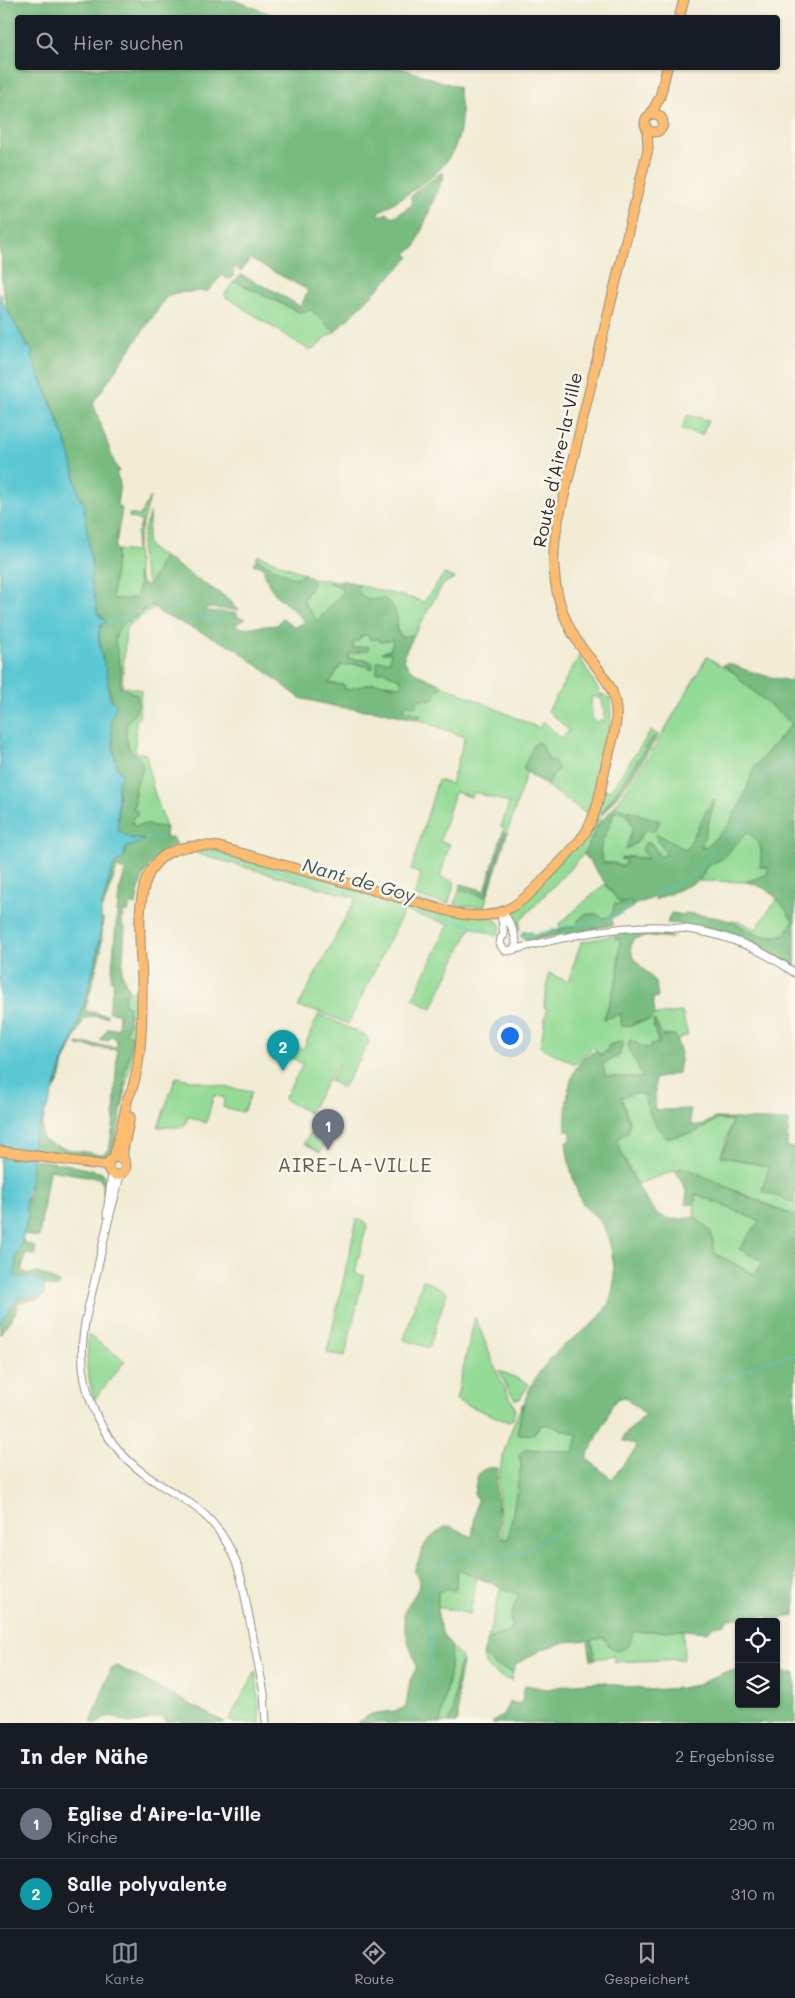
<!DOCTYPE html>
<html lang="de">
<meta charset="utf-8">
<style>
:root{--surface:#171b24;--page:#242831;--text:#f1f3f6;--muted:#9ea1a6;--line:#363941;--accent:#8c9099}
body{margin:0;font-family:Mali,sans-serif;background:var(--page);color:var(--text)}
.controls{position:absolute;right:15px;bottom:15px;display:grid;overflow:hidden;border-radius:5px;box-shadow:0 1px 4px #0004}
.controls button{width:45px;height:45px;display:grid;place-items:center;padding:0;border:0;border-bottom:1px solid var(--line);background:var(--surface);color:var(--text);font:25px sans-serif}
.you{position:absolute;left:509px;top:1035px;width:18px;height:18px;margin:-12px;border:4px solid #fff;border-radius:50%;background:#1a73e8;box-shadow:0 0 0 8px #1a73e833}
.badge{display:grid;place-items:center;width:32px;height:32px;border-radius:50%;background:var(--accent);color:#fff;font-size:16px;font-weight:700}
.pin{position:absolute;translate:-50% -41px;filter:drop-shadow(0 1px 2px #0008)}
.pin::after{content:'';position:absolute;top:26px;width:18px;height:15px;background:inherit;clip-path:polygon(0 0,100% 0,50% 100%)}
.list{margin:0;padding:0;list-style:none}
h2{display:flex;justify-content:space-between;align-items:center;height:65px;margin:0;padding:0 20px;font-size:21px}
h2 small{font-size:16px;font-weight:400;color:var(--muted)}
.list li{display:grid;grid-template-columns:32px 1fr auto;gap:15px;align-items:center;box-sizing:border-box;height:70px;padding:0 20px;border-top:1px solid var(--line)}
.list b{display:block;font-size:19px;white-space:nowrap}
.list p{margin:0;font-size:16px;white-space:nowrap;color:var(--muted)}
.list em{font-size:16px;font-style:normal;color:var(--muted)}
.icon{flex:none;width:28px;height:28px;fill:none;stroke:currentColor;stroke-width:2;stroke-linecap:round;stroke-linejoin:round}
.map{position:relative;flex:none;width:795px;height:1723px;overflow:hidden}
.search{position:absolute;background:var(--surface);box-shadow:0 1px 4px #0004;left:15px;right:15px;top:15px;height:55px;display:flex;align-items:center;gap:12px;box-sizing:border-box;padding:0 18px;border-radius:5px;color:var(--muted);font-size:19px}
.sheet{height:205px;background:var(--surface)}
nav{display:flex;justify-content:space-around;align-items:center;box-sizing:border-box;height:70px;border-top:1px solid var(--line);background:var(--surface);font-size:14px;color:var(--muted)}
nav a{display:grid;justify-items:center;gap:2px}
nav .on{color:var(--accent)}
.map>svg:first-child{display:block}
</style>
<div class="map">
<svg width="795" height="1723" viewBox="0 0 795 1723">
<rect width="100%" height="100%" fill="#fbf7ec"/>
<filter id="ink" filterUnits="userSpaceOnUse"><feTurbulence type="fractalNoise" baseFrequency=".02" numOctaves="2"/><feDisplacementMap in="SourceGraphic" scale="10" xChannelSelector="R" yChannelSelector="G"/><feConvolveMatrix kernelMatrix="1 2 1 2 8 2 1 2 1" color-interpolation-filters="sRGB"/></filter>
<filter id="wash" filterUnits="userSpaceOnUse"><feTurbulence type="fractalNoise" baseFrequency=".0096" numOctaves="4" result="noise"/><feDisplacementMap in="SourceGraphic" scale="20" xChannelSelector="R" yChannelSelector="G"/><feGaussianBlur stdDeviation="1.12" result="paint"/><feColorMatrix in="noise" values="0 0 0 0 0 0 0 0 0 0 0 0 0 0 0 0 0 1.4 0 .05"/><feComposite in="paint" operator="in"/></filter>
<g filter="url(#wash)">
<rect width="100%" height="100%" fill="#f2ecd5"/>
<!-- green -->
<path fill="#94db96" stroke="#608360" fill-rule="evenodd" d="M234,281l65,31 12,-3 24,23 -7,4 -14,13 -5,1 -83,-53 -1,-3z
M687,415l21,5 -6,15 -20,-5z
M150,497l-13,48 2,38 -2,15 -23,1 -2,-2 5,-47 18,2 2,-18 5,-13 -13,-4v-3l11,2z
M150,512l-3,31 4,6 13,8 -15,28c-13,-28 -8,-46 1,-73z
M258,555l47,19 -9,4h-5l-35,-19z
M444,574l11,4 -12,6 -29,51 -12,2 -6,-8c1,-20 -1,-18 -15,-31 -14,4 -16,2 -24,-8l2,-6c21,9 44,10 65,18z
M312,579l33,2 -3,2h-11l10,4 2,6 -26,28 -14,-20 10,-17z
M150,605l5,2 -29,20 -4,59 19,4 -2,27 -3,3 -1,32 11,2 6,31 14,42c-12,1 -20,-5 -32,-1l-2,-5 3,-18v-17l7,-14 -4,-15 -9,-8c-2,-9 -6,-20 -1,-29 2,-3 4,-2 6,-5 4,-5 4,-14 3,-20l-17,-8 -5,-46 2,-10 8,-9 12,-6z
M365,635l12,4 17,1 -4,10 -8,3h10l-2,8 -12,5 -1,6 6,-1 17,8 2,4 -2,3 -26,-3 -28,7 -18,-7 3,-2 9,-15 15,-2 13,2v-6l-20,-1v-5l20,-8 -15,3v-6l7,-6z
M579,656l23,40v-2l8,5c5,25 -11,92 -20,117l-43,-30 11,-18 -6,-8h-6l2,-3 -9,-14 -15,26 3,2 -43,136 -29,-2v-1l6,-20 24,7 19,-63 -3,-1 8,-24 -35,-11 -2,5 -17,-5 -15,49 10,3 -10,33 15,5 -7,22 -34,-8 7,-22 -10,-4 27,-90 13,4 14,-47 -46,-17 2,-5 -17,-5 1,-5 13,-6h15l9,-14 97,43 4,-7 19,18 7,-9 -21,-19zM591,696l11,3 1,8 3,4 -3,2 2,6 -1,2 -4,-1 -2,3 -6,-5z
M707,657l29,17 4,6 52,43 -38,45 -11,31 -15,27 -23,22h-5l15,-47 -2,-1 -27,50 -29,-16 -2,2 12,18 -7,3 -9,-14 -3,15h-14l-1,-2 -12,2 5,2 -3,7 -10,-4h-9c-13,-18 8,-34 9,-50l6,-2 10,5v3l4,8 -6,21 9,-5 9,-14 10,2 4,-10 -44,-15 38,-56z
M651,731l8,4 -2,3 -4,-1 -52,77 -3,-2 6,-23 6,2z
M597,814l5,6 -4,5 -14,29 -64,67v9h-3l-4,-6 3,-13z
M747,832c15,11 16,17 13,35h8v7l-22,8 -47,-1 5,-8 1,-5 18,-10z
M210,849l286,71c6,5 5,10 1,16l-26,-9 -40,82 -18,-11 36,-74 -45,-13 -56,113 -28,-12 -22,-5 58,-109 -158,-44 3,-4z
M605,884l14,18 13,-1v3l-19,9 -5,4 -48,12 -1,-5z
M777,899l8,8 8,14 -7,13c-28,6 -38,-4 -62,-14l16,2 16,7z
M616,935v5l4,-3 -2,39 -14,42 17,-4 12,10 17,-4 5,-5 27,-3 6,24h-5l-6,5 -2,-6 -13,1 -7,-15 -2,6 6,16c-15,10 -15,3 -29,-3l-2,6 16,32 -39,-1 -2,-13 16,-8 4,-14 -23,13 -7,-8 -18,17 -35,-17 7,-38 -3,-2 5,-34 19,9 13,-40z
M137,988v28l-8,-1v-9l-5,-1 1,-11z
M319,1014l47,22 3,6 -26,46 -13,-7 8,-14 -2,-1 -27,47 -25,-14 19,-35 -30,-16 6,-12 24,13z
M129,1019l6,6 1,9 -13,69 2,-33 8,-32 -7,-7z
M176,1077l76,15 -9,20 -20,-5 2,-9 -11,-3 -8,28 -18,-7 -4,11h-26z
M636,1093l8,2 5,13v5l53,16 15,-10 15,2 -11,35 49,11 -8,24 33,12v13l-112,-48 -46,16 -19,-38 -2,-7c24,-9 9,-25 5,-43z
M314,1126l18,12 -1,1 -3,-1 -8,14 -16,-9z
M696,1194l63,27 4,41 -8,12 -40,-20 -4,-22 -16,-15 -1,-7z
M357,1219l8,2 2,4 -12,47 7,4 2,-2 -19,82 -18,-3z
M423,1279l24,13 -18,56 -25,-8z
M475,1317l26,65 13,23 1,5 -2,9 -5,3 -52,-22z
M88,1335l37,26 -31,39 -7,-31z
M499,1370l30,14 -9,15h-5l-8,-11z
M523,1403l-6,31 21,-6 6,-4 34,11 -4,17 -48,-3 -7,6 2,11 -13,74 -5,-2c-3,-20 -5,-39 -4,-58 2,-26 13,-54 24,-77z
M457,1569l20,8 -7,37 -33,-7 1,-16z
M501,1586l18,9 -9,24 2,5 -1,7 -23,8z
M683,1630l1,29 -69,3 -1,-6 -19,3 -3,-19 40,-8z
M451,1646l10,11 1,6h-2c-7,19 -3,41 -11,60h-9l10,-53z
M483,1654l12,12 18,6 -2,9c-13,-5 -27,-11 -28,-27z
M256,1671l4,52h-26l-5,-3z"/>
<!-- forest -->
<path fill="#77bb7f" stroke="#517355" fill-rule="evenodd" d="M0,0h234l44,17 -260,1v50h383l57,19c1,10 4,21 3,31 -1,52 -45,69 -83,95l2,3 7,-3 6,4 19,-12 -1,-8 3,-4 28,-21 2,2 -29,73 -9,6 4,4 -75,75 -24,-22 -12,2 -65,-31 7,-6 35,17 25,15 7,-17 -58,-31 -9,12 -7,-5 -1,12 -6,1 -5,-4 -14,16 -33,2 -8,3 -74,107 21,59 5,9 -3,2 4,10 -3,21 5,5 -7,40 2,1 -5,47 2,2 23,-1 2,-15 -2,-10 7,12h5l15,-28 66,43 5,8 4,2 -34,-2v3l32,2v4l9,2 -11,5 5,4 38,-3 4,-7 13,9 10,-5c-19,-23 -35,-22 -42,-55l-10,-3 3,-5 35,18 5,1 9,-4 7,5 1,5 -10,17 14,20 26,-28 -2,-6 -13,-4h14l3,-2 14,3 -2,6c7,9 12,12 24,8 13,5 19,18 15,31l5,8 13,-2 -10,20c-1,17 26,24 38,30l-9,15 -15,-1 -2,7 -11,-1 -1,5 17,5 -2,5 -35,-8 -46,-5 -38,-9 -65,-50 -75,-35 -7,-8 -8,3 -8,8 -12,6 -8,9 -2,10 6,27 -1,19 17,8c4,20 -11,20 -11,36 0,6 1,18 6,22 4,3 9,5 10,11 2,9 -4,14 -7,22 -2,8 1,15 -2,23l4,2 1,3 -4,2 -2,5 2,5c12,-5 20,2 32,1l-1,9 3,2 4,-1 4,7c-28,17 -35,29 -40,61l-6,-1 -2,8h-5l-1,14 3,1 -3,46 7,18 -4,3 -1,10 5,2v16l-3,9 7,7 -8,32 -2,33 -10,49 -6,7 -8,1 -67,-9c1,-13 5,-23 12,-35l-3,20c8,13 42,15 56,18h6l6,-4 5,-30 3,-70 -41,-5 1,-2 40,4v-6l-5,-5 -4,4h-8l8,-12 10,1 1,-16 -11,-1 6,-30 -3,-1 8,-89 6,-21 -8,-3 -14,40 -2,-1 12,-39 12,-12 1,-8 17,-9c-10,1 -18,-2 -25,-9l1,-52 -6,-32 -2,-25 1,-19 -12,-55 -1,-16 5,-13 -6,-4 -6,-29 -2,-3v-5c-5,-41 -10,-82 -20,-122 -9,-34 -26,-67 -39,-100l2,-1c-6,-7 -7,-14 -12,-21 -17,-22 -21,-49 -19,-77l-2,-3zM365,635l4,1 1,4 7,-1 4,3 12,-2 -3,10 -8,2 9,1 -1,8h-13v12l6,-2 17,8 2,4 -2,3 -26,-3 -28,7 -2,-5 -16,-2 3,-2 9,-15 15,-2 13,2 2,3 3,-1v-5l-5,-3 -20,-1 1,-5 20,-4 -1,-4 -15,2v-5l6,-3 1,-3z
M728,663c21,9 40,14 62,18l5,-7v294c-36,-27 -83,-42 -128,-45l4,-10 13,2 1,-2c12,2 26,3 38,6 28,8 30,23 63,15l7,-13c-12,-20 -24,-35 -47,-39l22,-8v-7h-8c3,-18 2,-24 -13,-35l-24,26 -18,10c-1,4 -2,8 -5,11 -3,4 -37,17 -45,21l1,-3 -23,8 1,2 -22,11 1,7 -85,16 -8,-5 3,-4 8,-1 2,5 45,-11v-5l7,-6h13l5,4c9,-1 10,-6 11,-14h18l-1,-3 -12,1 -35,-48 14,-29 17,-19 45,15 -5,10 -10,-1 -9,13 -10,6 7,-22 -4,-8v-3l-10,-5 -6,2c-1,16 -20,33 -9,50h9l10,4 3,-7 -6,-1 13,-3 2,2h13l-6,-8 3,-7h6l9,14 7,-3 -12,-18 2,-2 29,16 27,-51 2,1 -14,48h4l23,-22 15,-27 11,-31 38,-44 -52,-44 -4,-6 -13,-9z
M653,737l4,1 -25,39 -30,38 -1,-1z
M539,742l9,15 -2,3 8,1 4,7 -11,18 -24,-17 11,-25z
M503,832l3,1 -20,64 -27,-8 2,-5 24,7z
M103,918l-2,33 -16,60 22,4v2l-14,-1 -9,3 -20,43 -3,15 -7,14 9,-29 11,-25 23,-82z
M651,930l23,7 -3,1 -20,-2 -18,3c-9,19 13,28 22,43 2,4 2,10 3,15l-5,1 2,17 -5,5 -17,3 1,3h-13v-12l-17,5 14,-43 2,-38 -5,2 1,-5 4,-3z
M654,1020l8,16 13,-1 6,18 -3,20 -23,6v31l35,-1 1,16h11l13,-7 74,3 -2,26 8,1v55l-33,-12 7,-24 -48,-11 6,-13 5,-22 -15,-2 -23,14 -28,5 -13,-17 -9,-26 -8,-2 -15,4 8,25 -1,10 -11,7c2,15 31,70 44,77 10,6 22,2 34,1l16,15 4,22 39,20 9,-12 -24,-13 20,-28 -63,-27 -2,10 -9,1 2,-12 -11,-22 7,-3h4l70,33 38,15v400l-18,3 -1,3h-7l-1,-6h-21l-21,4 -1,4 -12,2 -5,6 -25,-2 -50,2c-1,3 -2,9 -4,12 -8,13 -21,4 -25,-6l-12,2 3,19 -4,1 -3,-20 -22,2 -27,8v2l-23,12 -3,8 -18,-6 -12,-12 5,-15 23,-8 1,-7 -2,-5 9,-24 -62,-26 -1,21 -18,1v29l5,15 8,11 -1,24 -10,53h-82c15,-16 32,-7 48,-16l4,-27 6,-11c0,-7 -3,-13 -5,-19 -4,-11 -7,-24 -7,-35 1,-14 25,-27 10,-43l10,-26 4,-6 16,-13 6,-1 22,11 5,-37 -3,-6c3,-16 3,-29 24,-26l-2,19 4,49 8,4 13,-74 -2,-11 7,-6 48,3 4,-17 -26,-10 -8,-1 -6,4 -4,7 -17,-1c6,-32 11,-50 33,-75 28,-32 66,-35 64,-88 -1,-17 -5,-38 -15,-51 -5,-6 -12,-10 -16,-16 -8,-12 -16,-48 -17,-62l5,-2v-8l-5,-1c-1,-24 1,-74 31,-80l3,4 7,-4 2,-6 14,-4 -4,15 -16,8 2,12 38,2 -15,-33 2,-5c7,3 12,9 21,8v-4l8,-1 -6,-22zM624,1397l12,9 9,9 -21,20 -1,6 12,3 1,4 -24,31 -26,-21 19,-36 7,-17 5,-6z
M32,1159l34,5 37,9 4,6 -1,14h-3v-9l-4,-6 -50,-8 -10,67 -15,-3 4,-18 -3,-12 4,-9z
M23,1239l1,3 11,5v8l-9,-1 -5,16 7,4c10,-4 22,4 31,8l-1,4 -4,2 -10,-3v-3l-29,-4 1,-22z
M39,1296l3,1 -3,2 -21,3c1,13 -14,22 -18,33v-12l19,-26z
M460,1663h2l-4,22v34l-2,4h-7c8,-19 4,-41 11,-60z
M117,1666l109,57h-37l-11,-3 -13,2 -2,-6c-9,2 -21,7 -31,7 -16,0 -17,-15 -33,0h-8l19,-53z
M739,1670v34h37v-31h19v50h-303l13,-10 4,-11 12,2 4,-19 22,4 28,-5 24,-2 49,8 33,-2 18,-4 26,-12z"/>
<!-- water -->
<path fill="#5cc8d4" stroke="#447a80" d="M0,293c2,5 1,7 4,11 7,15 17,28 23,43l3,-1 3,8 -2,1 29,71 10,28 10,46h3l9,71 -2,11 2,3 6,29 8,8 -6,4c-4,16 3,33 7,48 1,9 1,17 3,25l6,5 -5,17 2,25 4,23 4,2 1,4 -4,7v48l12,8 14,2 -18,8 -3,11 -6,3 -4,6 -12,39v19l-4,29 -10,39 -13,43 -11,25 -12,37 -18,41 -2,35 -6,29 3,12 -7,29 -5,11 -1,21h14l15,5v14l-25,1 -19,26z"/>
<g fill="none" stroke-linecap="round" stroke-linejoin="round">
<!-- stream -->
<path stroke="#5cc8d4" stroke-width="1" d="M161,603l25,4
M198,615l22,9
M106,622l24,-6 20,-12
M144,840l10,-3 8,1
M212,852l286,81
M655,894l38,-19 13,-16 40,-38 1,-6 8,-7 1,-18 6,-7 3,-9 11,-3 19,-34
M520,936l92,-18 23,-12
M410,1723l21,-57v-29l-5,-35 8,-28 14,-16 16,-6 32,5 26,-4 61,-37 40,-17 35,-29 39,-57 30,-34 40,-18 28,-6"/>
</g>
</g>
<g filter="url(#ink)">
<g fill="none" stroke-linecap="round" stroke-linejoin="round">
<defs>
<path id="minor" d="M501,913c8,4 16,25 15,33l-4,4
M501,913l3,22
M504,935l-3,3 -1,6 4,6 4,1c103,-26 194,-46 287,22
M121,1174c-4,9 -5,19 -8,29 -6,21 -10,42 -15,63 -4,21 -11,42 -14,63 -8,56 14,110 59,144 13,10 28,18 42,27 31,19 48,46 57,81l22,112 2,30
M107,1214l5,-41"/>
<path id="major" d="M679,18l5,-18
M645 123a9 9 0 1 1 18 0a9 9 0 1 1-18 0Z
M650,115l10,-18 7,-29
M0,1151l108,15
M108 1166a9 9 0 1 1 18 0a9 9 0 1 1-18 0Z
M114,1158l14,-60c15,-29 14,-83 14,-116 -2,-62 -18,-148 77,-135l236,66c41,10 66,-7 92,-37 14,-15 29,-28 40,-46 11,-19 14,-43 19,-65 4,-15 9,-30 10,-45 1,-10 -1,-20 -4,-29 -8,-18 -22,-31 -33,-47 -25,-38 -30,-80 -21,-123l90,-372 -1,-21
M123,1161v-11l7,-33"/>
</defs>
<!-- minor casing -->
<use href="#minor" stroke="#8e8c80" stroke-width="9"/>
<!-- major casing -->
<use href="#major" stroke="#8e8c80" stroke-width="11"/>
<!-- minor -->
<use href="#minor" stroke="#fff" stroke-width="7"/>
<!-- major -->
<use href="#major" stroke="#fdbc6f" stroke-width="9"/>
</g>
</g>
<g text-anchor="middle" stroke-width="5" stroke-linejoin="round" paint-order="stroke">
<!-- street labels -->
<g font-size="18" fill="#2b2b2b" stroke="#fbf7ec">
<text transform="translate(558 460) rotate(-78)" y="6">Route d'Aire-la-Ville</text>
</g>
<!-- water labels -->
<g font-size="19" font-style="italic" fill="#3a5a5e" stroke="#fbf7ec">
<text transform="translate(359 880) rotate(16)" y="7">Nant de Goy</text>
</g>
<!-- quarter labels -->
<g font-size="20" letter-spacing="1" fill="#675b4d" stroke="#fbf7ec">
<text x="355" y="1172">AIRE-LA-VILLE</text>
</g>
</g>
</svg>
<div class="controls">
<button><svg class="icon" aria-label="locate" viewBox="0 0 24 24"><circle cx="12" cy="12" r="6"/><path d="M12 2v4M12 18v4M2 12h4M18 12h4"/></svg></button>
<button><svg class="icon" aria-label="layers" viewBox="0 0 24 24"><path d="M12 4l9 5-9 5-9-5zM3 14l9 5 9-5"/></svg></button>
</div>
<div class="you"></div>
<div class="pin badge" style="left:328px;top:1150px;background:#6b7280">1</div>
<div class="pin badge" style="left:283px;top:1071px;background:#0f9aa8">2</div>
<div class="search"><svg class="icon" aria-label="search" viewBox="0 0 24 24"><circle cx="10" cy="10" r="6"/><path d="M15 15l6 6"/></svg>Hier suchen</div>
</div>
<section class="sheet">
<h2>In der Nähe<small>2 Ergebnisse</small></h2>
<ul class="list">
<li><span class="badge" style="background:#6b7280">1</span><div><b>Eglise d'Aire-la-Ville</b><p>Kirche</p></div><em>290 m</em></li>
<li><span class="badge" style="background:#0f9aa8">2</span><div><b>Salle polyvalente</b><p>Ort</p></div><em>310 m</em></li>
</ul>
</section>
<nav>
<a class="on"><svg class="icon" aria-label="map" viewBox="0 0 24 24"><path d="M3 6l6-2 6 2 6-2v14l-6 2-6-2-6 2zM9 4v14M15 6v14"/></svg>Karte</a>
<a><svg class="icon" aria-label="directions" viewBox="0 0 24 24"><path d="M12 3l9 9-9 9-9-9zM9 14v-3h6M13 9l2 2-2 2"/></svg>Route</a>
<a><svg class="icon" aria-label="saved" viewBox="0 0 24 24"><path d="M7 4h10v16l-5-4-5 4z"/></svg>Gespeichert</a>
</nav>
